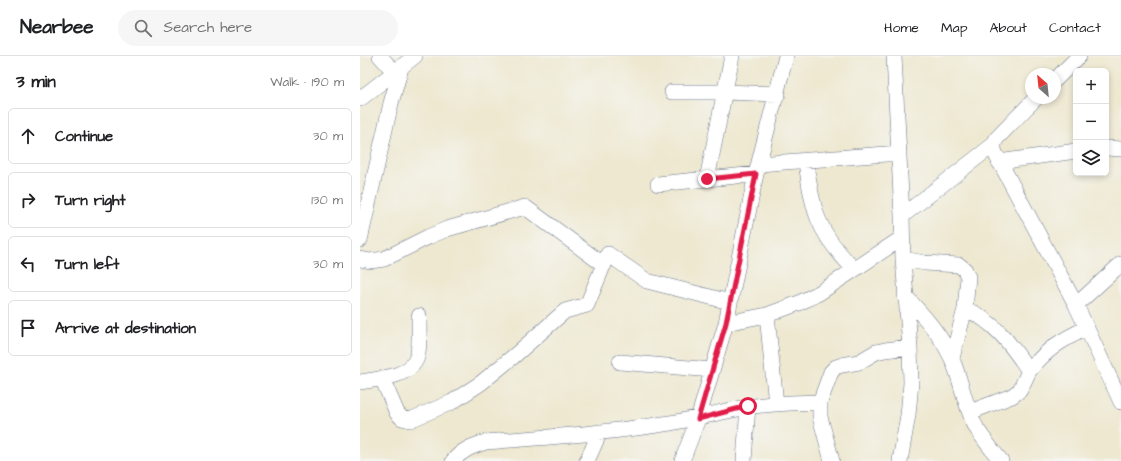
<!DOCTYPE html>
<meta charset="utf-8">
<style>
:root{--surface:#fff;--page:#f6f6f6;--text:#202124;--muted:#757577;--line:#e0e0e0}
body{margin:0;font-family:"Architects Daughter",sans-serif;background:var(--page);color:var(--text)}
.controls{position:absolute;right:12px;top:12px;display:grid;overflow:hidden;border-radius:6px;box-shadow:0 2px 6px #0003}
.controls button{width:36px;height:36px;display:grid;place-items:center;padding:0;border:0;border-bottom:1px solid var(--line);background:var(--surface);color:var(--text);font:20px sans-serif}
.compass{position:absolute;left:665px;top:12px;width:36px;height:36px;border-radius:50%;background:var(--surface);box-shadow:0 2px 6px #0003;rotate:333deg}
.stop{position:absolute;width:12px;height:12px;margin:-9px;border:3px solid #e11d48;border-radius:50%;background:#fff}
.stop.end{background:#e11d48;border-color:#fff;box-shadow:0 1px 4px #0008}
.list{margin:0;padding:0;list-style:none}
h2{display:flex;justify-content:space-between;align-items:center;height:52px;margin:0;padding:0 16px;font-size:17px}
h2 small{font-size:13px;font-weight:400;color:var(--muted)}
.list li{display:grid;grid-template-columns:26px 1fr auto;gap:12px;align-items:center;box-sizing:border-box;height:56px;margin:0 8px 8px;padding:0 8px;border:1px solid var(--line);border-radius:6px}
.list b{display:block;font-size:15px;white-space:nowrap}
.list em{font-size:13px;font-style:normal;color:var(--muted)}
.icon{flex:none;width:22px;height:22px;fill:none;stroke:currentColor;stroke-width:2;stroke-linecap:round;stroke-linejoin:round}
.map{position:relative;flex:none;width:761px;height:405px;overflow:hidden}
header{display:flex;align-items:center;gap:24px;box-sizing:border-box;height:56px;padding:0 20px;background:var(--surface);border-bottom:1px solid var(--line)}
header strong{font-size:19px}
nav{display:flex;gap:22px;margin-inline-start:auto;font-size:14px}
.search{width:280px;height:36px;background:var(--page);display:flex;align-items:center;gap:10px;box-sizing:border-box;padding:0 14px;border-radius:22px;color:var(--muted);font-size:15px}
main{display:flex}
aside{flex:1;background:var(--surface)}
.map>svg:first-child{display:block}
</style>
<header>
<strong>Nearbee</strong>
<div class="search"><svg class="icon" aria-label="search" viewBox="0 0 24 24"><circle cx="10" cy="10" r="6"/><path d="M15 15l6 6"/></svg>Search here</div>
<nav><a>Home</a><a>Map</a><a>About</a><a>Contact</a></nav>
</header>
<main>
<aside>
<h2>3 min<small>Walk · 190 m</small></h2>
<ul class="list">
<li><svg class="icon" aria-label="ahead" viewBox="0 0 24 24"><path d="M12 20V5M6 11l6-6 6 6"/></svg><div><b>Continue</b></div><em>30 m</em></li>
<li><svg class="icon" aria-label="right" viewBox="0 0 24 24"><path d="M7 20v-9h11M14 6l5 5-5 5"/></svg><div><b>Turn right</b></div><em>130 m</em></li>
<li><svg class="icon" aria-label="left" viewBox="0 0 24 24"><path d="M17 20v-9H6M10 6l-5 5 5 5"/></svg><div><b>Turn left</b></div><em>30 m</em></li>
<li><svg class="icon" aria-label="arrive" viewBox="0 0 24 24"><path d="M6 21V4h12l-3 4 3 4H6"/></svg><div><b>Arrive at destination</b></div></li>
</ul>
</aside>
<div class="map">
<svg width="761" height="405" viewBox="0 0 761 405">
<rect width="100%" height="100%" fill="#f6f6f2"/>
<filter id="ink" filterUnits="userSpaceOnUse"><feTurbulence type="fractalNoise" baseFrequency=".025" numOctaves="2"/><feDisplacementMap in="SourceGraphic" scale="8" xChannelSelector="R" yChannelSelector="G"/><feConvolveMatrix kernelMatrix="1 2 1 2 8 2 1 2 1" color-interpolation-filters="sRGB"/></filter>
<filter id="wash" filterUnits="userSpaceOnUse"><feTurbulence type="fractalNoise" baseFrequency=".012" numOctaves="4" result="noise"/><feDisplacementMap in="SourceGraphic" scale="16" xChannelSelector="R" yChannelSelector="G"/><feGaussianBlur stdDeviation="0.9" result="paint"/><feColorMatrix in="noise" values="0 0 0 0 0 0 0 0 0 0 0 0 0 0 0 0 0 1.4 0 .05"/><feComposite in="paint" operator="in"/></filter>
<g filter="url(#wash)">
<rect width="100%" height="100%" fill="#eee8d0"/>
</g>
<g filter="url(#ink)">
<g fill="none" stroke-linecap="round" stroke-linejoin="round">
<defs>
<path id="street" d="M20,0l9,10 7,6
M534,0l8,160 1,43 7,88 1,36 -3,32 -8,46
M695,24l24,-24
M312,36h53l53,2
M676,42l-39,40 -4,7 2,8 81,152 45,97
M0,43l55,-43
M746,92l15,1
M446,105c6,50 12,72 48,108
M639,106l77,-11
M399,108l140,-11
M347,123l25,-123
M298,128l98,-10
M542,160l91,-71
M0,184l31,-137 10,-35
M0,203l10,2 14,-2 44,-22 19,-8 78,-22 79,58
M543,203l22,4 34,2 6,5 3,7 -3,32 -13,49
M545,240c18,19 36,39 47,63 10,23 13,49 25,70 7,11 16,22 24,32
M716,249l45,-41
M605,253c29,11 47,37 64,62l-9,19 -8,6 -42,16
M407,259l9,89
M366,267l41,-8 32,-12 20,-10 83,-55
M260,306l92,8
M669,315c18,-22 32,-31 58,-43
M22,322l15,35 5,5 8,2 42,-18 29,-19 33,-27 51,-45 22,-6 21,-51 39,27 83,21
M0,326c18,-3 51,-5 57,-25 3,-8 2,-32 2,-41
M93,405c9,-11 19,-15 33,-19 62,-5 123,-9 184,-19 26,-4 52,-12 78,-16 23,-4 48,-4 72,-5
M227,405l13,-29
M322,405l16,-42 28,-96 30,-149 30,-118
M384,405l4,-55
M472,405l-12,-44v-15l11,-30 5,-5 6,-2 17,-3 17,-10 9,-2 25,-3"/>
</defs>
<!-- street casing -->
<use href="#street" stroke="#657086" stroke-width="16"/>
<!-- street -->
<use href="#street" stroke="#fff" stroke-width="15"/>
</g>
</g>
<g fill="none" stroke-linecap="round" stroke-linejoin="round" filter="url(#ink)">
<!-- route -->
<path stroke="#e11d48" stroke-width="5" d="M347,123l49,-5 -30,149 -28,96 50,-13"/>
</g>
</svg>
<div class="controls">
<button>+</button>
<button>−</button>
<button><svg class="icon" aria-label="layers" viewBox="0 0 24 24"><path d="M12 4l9 5-9 5-9-5zM3 14l9 5 9-5"/></svg></button>
</div>
<svg class="compass" viewBox="-18 -18 36 36"><path d="M0-13l5 13h-10z" fill="#e53935"/><path d="M0 13l5-13h-10z" fill="#757577"/></svg>
<div class="stop" style="left:388px;top:350px"></div>
<div class="stop end" style="left:347px;top:123px"></div>
</div>
</main>
